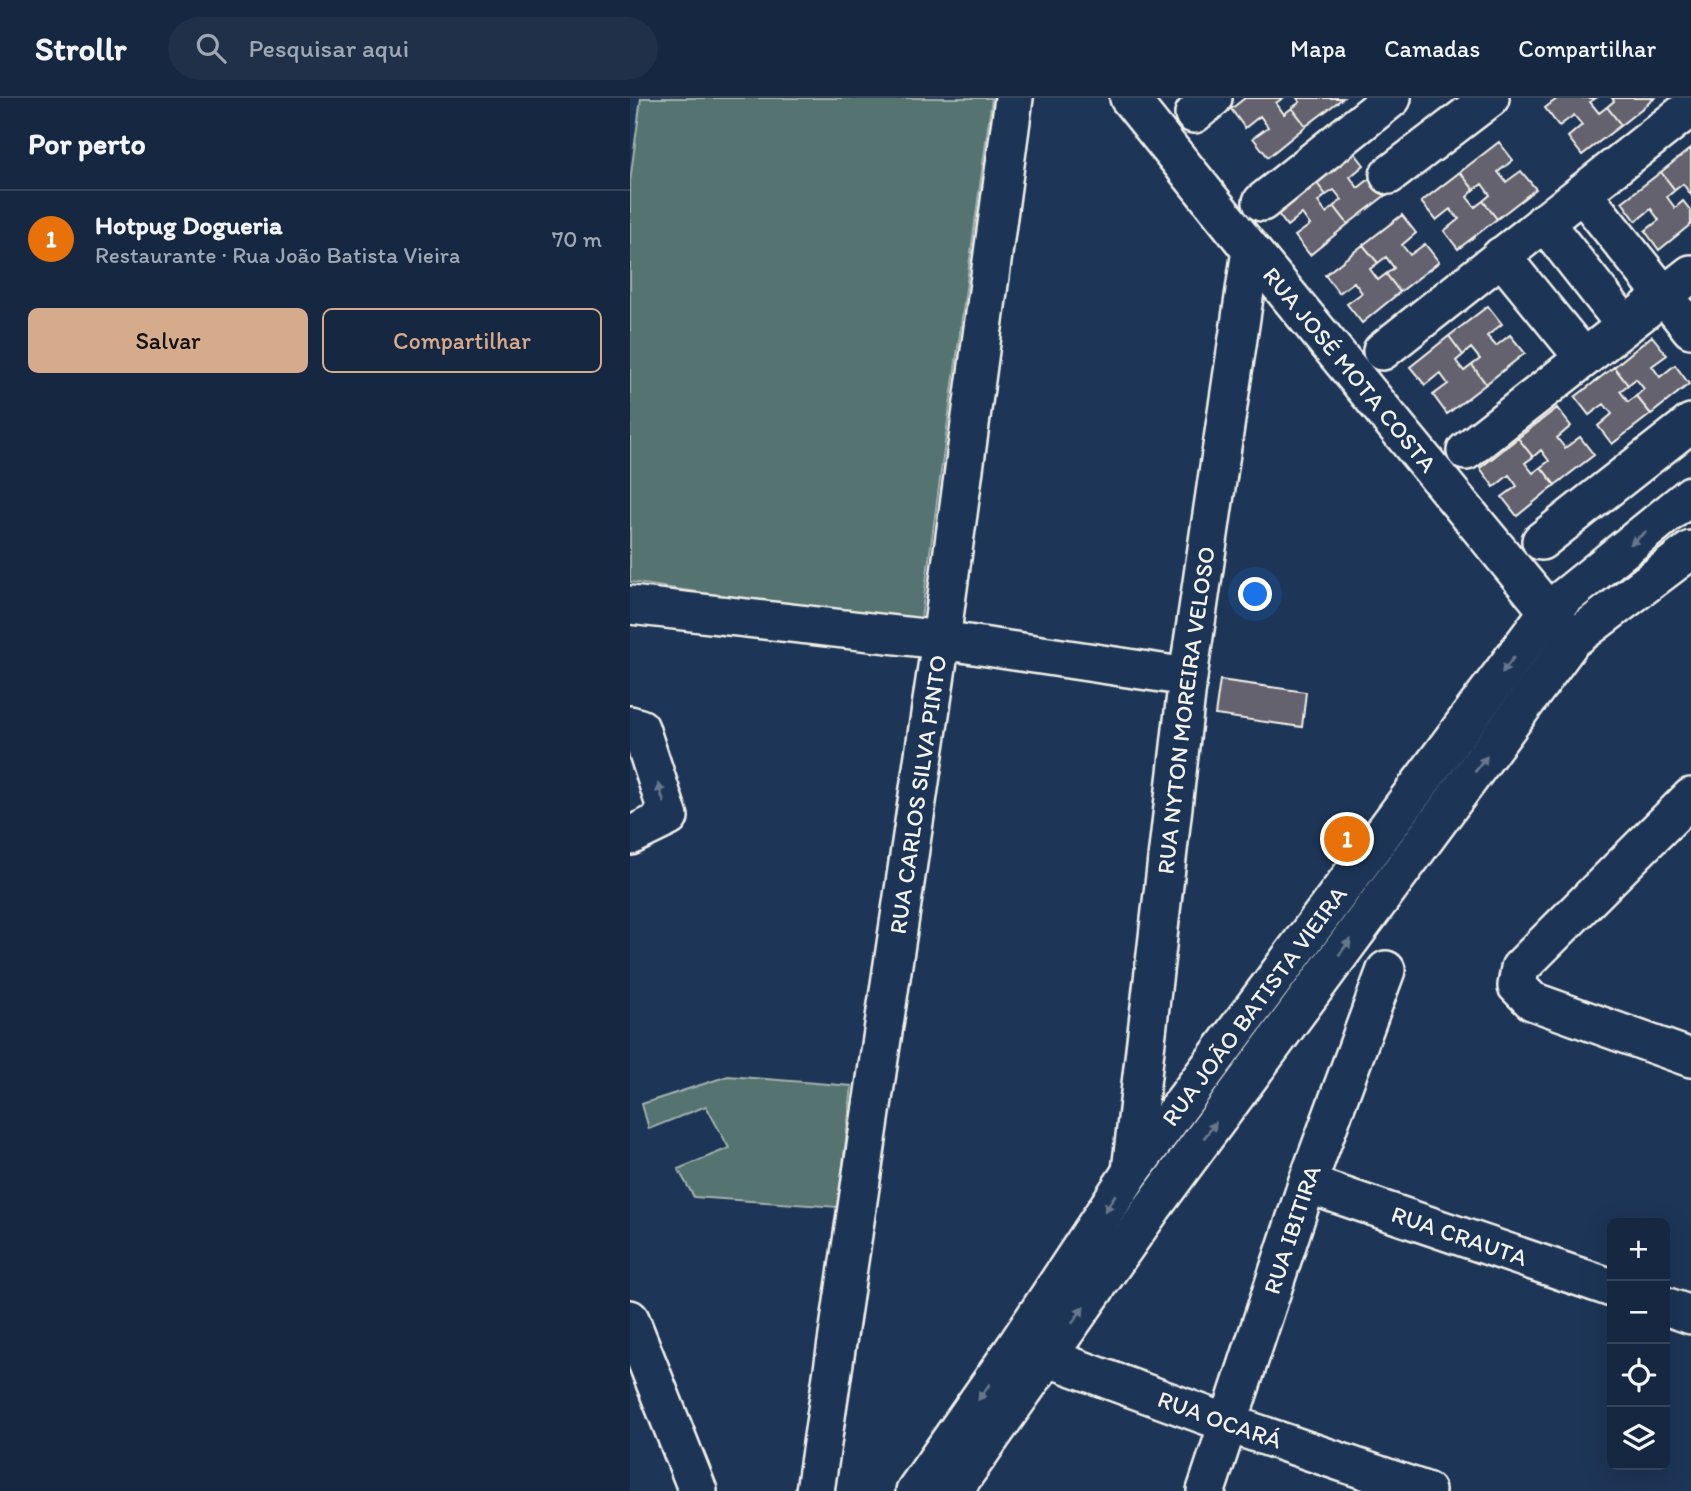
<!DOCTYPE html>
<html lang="pt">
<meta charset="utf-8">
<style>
:root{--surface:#162841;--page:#1f3048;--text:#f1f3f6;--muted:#9ea6b1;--line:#35445a;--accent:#d6ab8b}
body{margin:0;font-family:Itim,sans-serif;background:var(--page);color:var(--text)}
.controls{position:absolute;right:21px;bottom:21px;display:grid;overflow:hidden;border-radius:10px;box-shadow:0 7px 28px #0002}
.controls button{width:63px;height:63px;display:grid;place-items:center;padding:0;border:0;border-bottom:2px solid var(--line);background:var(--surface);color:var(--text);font:35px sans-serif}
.you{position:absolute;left:626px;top:497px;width:24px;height:24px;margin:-18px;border:5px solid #fff;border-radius:50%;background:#1a73e8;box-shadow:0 0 0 10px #1a73e833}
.badge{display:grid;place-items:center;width:46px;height:46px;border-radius:50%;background:var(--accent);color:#fff;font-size:23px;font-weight:700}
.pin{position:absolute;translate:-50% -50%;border:4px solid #fff;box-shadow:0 2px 7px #0006}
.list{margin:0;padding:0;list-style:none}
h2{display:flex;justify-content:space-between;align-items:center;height:91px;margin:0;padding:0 28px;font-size:30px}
h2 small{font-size:23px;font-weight:400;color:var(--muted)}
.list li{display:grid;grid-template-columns:46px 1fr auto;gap:21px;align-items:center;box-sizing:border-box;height:98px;padding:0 28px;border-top:2px solid var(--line)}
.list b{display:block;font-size:26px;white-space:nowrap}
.list p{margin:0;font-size:23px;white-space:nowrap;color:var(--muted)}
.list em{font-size:23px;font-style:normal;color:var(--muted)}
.actions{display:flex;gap:14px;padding:21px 28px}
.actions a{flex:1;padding:16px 0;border:2px solid var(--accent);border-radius:10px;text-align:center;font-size:24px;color:var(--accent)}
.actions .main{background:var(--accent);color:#111}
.icon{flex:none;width:38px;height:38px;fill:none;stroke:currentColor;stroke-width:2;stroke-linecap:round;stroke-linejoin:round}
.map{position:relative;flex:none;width:1061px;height:1393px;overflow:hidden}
header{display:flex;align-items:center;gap:42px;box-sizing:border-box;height:98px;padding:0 35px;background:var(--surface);border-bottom:2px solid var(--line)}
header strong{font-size:33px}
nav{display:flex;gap:38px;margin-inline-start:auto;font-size:24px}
.search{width:490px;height:63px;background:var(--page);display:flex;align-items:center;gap:18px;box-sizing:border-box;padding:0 24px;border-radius:38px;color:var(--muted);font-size:26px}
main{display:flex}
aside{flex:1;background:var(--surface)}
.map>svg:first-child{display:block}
</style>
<header>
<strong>Strollr</strong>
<div class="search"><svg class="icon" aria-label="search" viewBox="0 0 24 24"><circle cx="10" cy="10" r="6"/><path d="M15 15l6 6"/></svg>Pesquisar aqui</div>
<nav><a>Mapa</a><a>Camadas</a><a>Compartilhar</a></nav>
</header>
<main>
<aside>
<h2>Por perto<small></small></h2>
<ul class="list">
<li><span class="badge" style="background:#e8710a">1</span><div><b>Hotpug Dogueria</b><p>Restaurante · Rua João Batista Vieira</p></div><em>70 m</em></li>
</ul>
<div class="actions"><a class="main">Salvar</a><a>Compartilhar</a></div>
</aside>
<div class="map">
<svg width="1061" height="1393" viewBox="0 0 1061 1393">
<rect width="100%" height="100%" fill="#1d3557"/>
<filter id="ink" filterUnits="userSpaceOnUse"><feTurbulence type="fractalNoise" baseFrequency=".0143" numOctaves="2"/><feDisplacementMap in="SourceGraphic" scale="14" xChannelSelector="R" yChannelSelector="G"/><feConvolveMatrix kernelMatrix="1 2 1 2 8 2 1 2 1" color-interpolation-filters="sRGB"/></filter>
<g filter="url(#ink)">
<!-- green -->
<path fill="#557371" stroke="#a4b2ac" stroke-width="2" d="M11,0h351l-72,528 -290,-44v-401z
M98,978l124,10 -14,121 -144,-10 -16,-28 51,-21 -23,-42 -57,23 -7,-25z"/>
<!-- building -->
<path fill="#64626e" stroke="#f4f1e8" stroke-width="2" d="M615,0h38l-7,5 8,11 8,-6 14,18 -38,31 -15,-19 15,-11 -8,-11 -15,12 -14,-19z
M667,0h46l-37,28 -14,-18 8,-6z
M928,0h38l-6,4 9,11 8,-6 14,18 -39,30 -14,-18 14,-12 -8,-10 -15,11 -14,-18z
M982,0h43l-34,27 -14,-18 7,-6z
M869,44l14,18 -15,12 8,10 15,-11 15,18 -39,30 -14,-18 7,-6 -8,-11 -8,6 -14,-18z
M720,49l14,18 -14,12 8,11 15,-12 14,18 -39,30 -14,-18 8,-6 -8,-10 -8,5 -14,-18z
M1061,50v47l-8,-11 -8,6 -14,-18z
M830,74l14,18 -7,7 8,10 8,-6 14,18 -39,30 -14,-18 15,-12 -9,-10 -14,11 -15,-18z
M1031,74l14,18 -8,7 8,11 8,-7 8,10v13l-32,26 -14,-19 14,-11 -8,-11 -15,12 -14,-19z
M682,79l14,18 -8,7 8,11 8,-7 14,18 -38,31 -15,-19 15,-11 -8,-11 -15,12 -14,-19z
M772,117l14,18 -14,12 8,10 15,-11 14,18 -39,30 -14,-18 8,-6 -8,-11 -8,6 -15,-18z
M733,147l15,18 -8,6 8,11 8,-6 14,18 -38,31 -15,-19 15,-11 -8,-11 -15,11 -14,-18z
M858,208l14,18 -15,12 9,10 14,-11 15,18 -39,31 -14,-19 8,-6 -9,-11 -8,7 -14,-19z
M819,238l14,19 -7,6 8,10 8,-6 14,19 -39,30 -14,-19 15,-11 -8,-11 -15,12 -15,-18z
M1022,238l15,19 -15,11 8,11 15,-12 14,19 -38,30 -15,-18 8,-7 -8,-10 -8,6 -14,-18z
M984,269l14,18 -8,6 8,11 8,-6 15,18 -39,30 -14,-18 14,-12 -8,-10 -15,11 -14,-18z
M927,310l14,18 -14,12 8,10 15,-11 14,18 -39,30 -14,-18 8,-6 -8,-11 -8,7 -15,-19z
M888,340l15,19 -8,6 8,10 8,-6 14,18 -38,31 -15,-19 15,-11 -8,-11 -15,12 -14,-19z
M590,582l86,12 -4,35 -87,-12z"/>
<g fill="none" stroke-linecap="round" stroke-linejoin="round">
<defs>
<g id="minor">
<path id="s1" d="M499,0l122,152 312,379"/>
<path d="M564,16l19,-16"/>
<path d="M759,77l101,-77"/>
<path d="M952,95l109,136"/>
<path d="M632,104l130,-104"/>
<path d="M914,124l81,103"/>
<path d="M871,158l83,102"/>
<path d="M752,253l309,-244"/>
<path d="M836,353l225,-177"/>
<path d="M911,443l150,-118"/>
<path d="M0,507l311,35 247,37"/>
<path d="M0,627l10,3 29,89 -39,19"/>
<path d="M1061,699l-171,171 -3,18 15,15 159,57"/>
<path id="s2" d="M501,1073l57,-494 63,-427"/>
<path id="s3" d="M677,1086l305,104"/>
<path d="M1035,1208l26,9"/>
<path d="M0,1221l68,172"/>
<path id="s4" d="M397,1252l200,73 199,68"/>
<path id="s5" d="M185,1393l126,-851 73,-542"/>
<path id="s6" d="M285,1393l101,-145 115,-174 418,-562 142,-115"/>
<path d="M323,1393l200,-284 419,-567 119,-90"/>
<path id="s7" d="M576,1393l101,-307 79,-214"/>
</g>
</defs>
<!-- minor casing -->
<use href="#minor" stroke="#f4f1e8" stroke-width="42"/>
<!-- minor -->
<use href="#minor" stroke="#1d3557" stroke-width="37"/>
</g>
<!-- one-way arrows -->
<defs><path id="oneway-solid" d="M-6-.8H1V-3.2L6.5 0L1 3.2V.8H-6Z" transform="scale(1.75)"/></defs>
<g fill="#68778a">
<use href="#oneway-solid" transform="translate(1008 440) rotate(141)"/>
<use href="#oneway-solid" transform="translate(878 567) rotate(127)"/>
<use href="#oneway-solid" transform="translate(851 666) rotate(-53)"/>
<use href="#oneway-solid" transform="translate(31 695) rotate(-108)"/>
<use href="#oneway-solid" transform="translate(715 849) rotate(-53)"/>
<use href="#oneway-solid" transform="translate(580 1032) rotate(-53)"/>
<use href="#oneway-solid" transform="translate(480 1105) rotate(123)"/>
<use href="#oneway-solid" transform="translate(448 1217) rotate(-55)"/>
<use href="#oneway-solid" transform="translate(354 1294) rotate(125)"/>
</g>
</g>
<g text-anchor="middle" stroke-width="5" stroke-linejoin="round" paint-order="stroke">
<!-- street labels -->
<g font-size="24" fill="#f4f1e8" stroke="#1d3557">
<text dy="8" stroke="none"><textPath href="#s1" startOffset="350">RUA JOSÉ MOTA COSTA</textPath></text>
<text dy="8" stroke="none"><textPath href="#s2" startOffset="464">RUA NYTON MOREIRA VELOSO</textPath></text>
<text dy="8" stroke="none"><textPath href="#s5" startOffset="704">RUA CARLOS SILVA PINTO</textPath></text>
<text dy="8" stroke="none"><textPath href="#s6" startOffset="592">RUA JOÃO BATISTA VIEIRA</textPath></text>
<text dy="8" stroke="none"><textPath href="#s7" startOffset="275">RUA IBITIRA</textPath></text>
<text dy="8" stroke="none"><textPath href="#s3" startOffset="161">RUA CRAUTA</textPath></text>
<text dy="8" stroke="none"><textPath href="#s4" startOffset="205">RUA OCARÁ</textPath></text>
</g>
</g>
</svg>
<div class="controls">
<button>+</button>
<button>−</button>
<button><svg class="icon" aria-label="locate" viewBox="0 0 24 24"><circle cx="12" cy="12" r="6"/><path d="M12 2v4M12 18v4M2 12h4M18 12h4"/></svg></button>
<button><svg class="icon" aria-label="layers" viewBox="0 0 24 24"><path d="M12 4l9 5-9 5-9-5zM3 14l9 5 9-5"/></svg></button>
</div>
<div class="you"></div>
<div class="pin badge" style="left:717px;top:741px;background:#e8710a">1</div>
</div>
</main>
